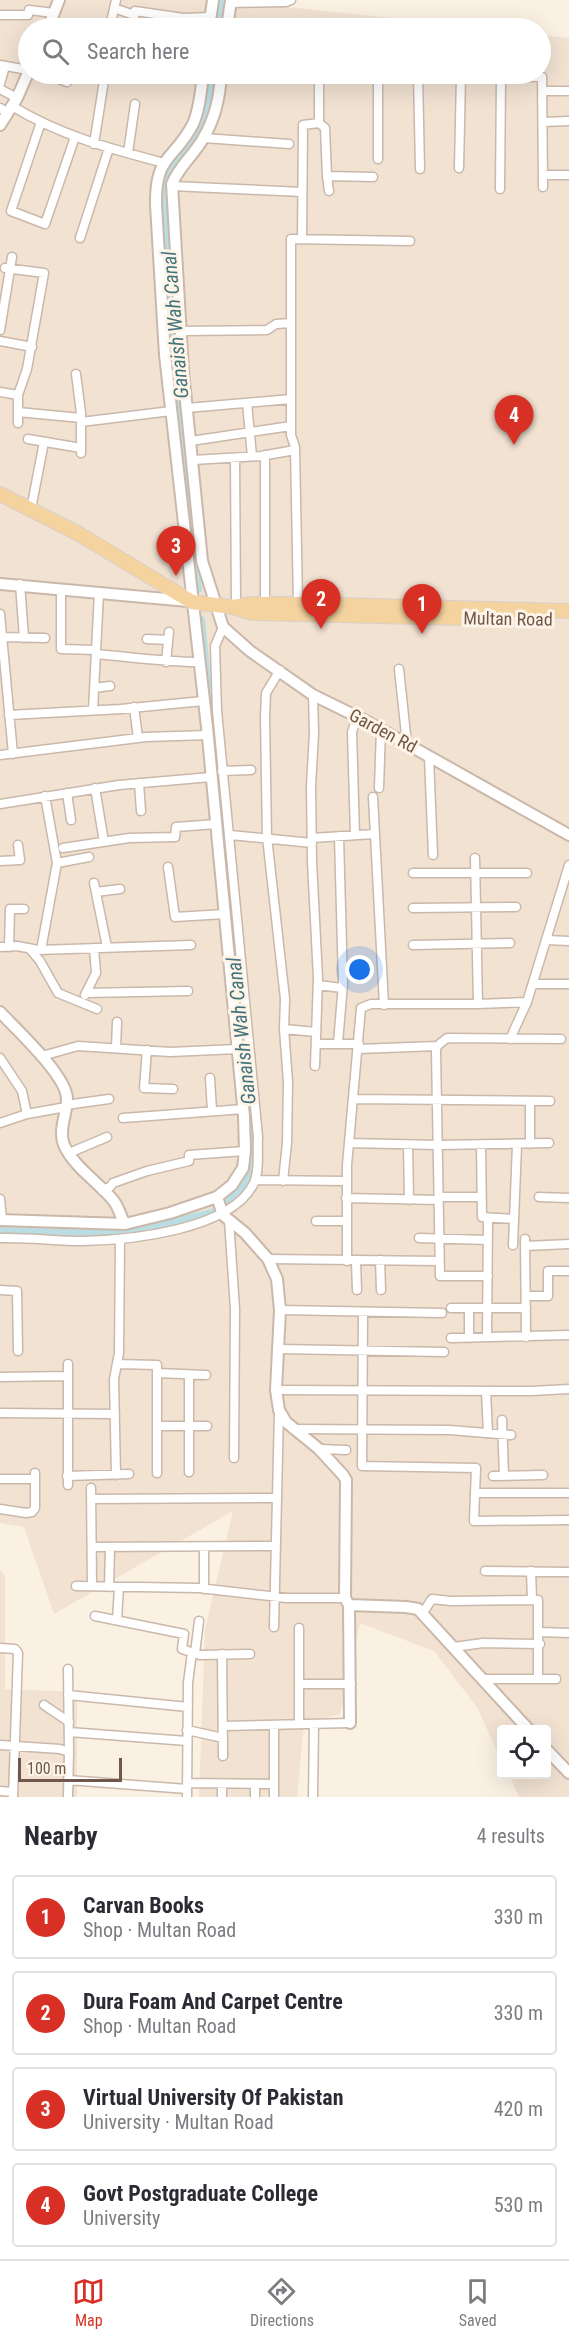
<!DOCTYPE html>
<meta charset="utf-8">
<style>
:root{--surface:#fff;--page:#f7f7f7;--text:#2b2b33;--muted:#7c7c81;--line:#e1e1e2;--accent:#d93025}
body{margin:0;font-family:"Roboto Condensed",sans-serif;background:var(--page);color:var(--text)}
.controls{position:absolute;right:18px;bottom:18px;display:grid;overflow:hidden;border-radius:6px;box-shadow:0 6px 24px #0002}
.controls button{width:54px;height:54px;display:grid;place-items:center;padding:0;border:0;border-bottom:2px solid var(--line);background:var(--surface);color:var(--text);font:30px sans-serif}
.scale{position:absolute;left:18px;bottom:15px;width:104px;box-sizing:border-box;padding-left:6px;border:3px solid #70574b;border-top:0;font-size:16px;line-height:21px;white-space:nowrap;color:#70574b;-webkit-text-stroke:4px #fef5e8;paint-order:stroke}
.you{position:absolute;left:360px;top:970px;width:21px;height:21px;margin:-15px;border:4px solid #fff;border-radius:50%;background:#1a73e8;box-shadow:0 0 0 9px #1a73e833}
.badge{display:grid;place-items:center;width:39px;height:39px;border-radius:50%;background:var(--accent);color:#fff;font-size:20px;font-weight:700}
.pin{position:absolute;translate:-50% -50px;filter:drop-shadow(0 2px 3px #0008)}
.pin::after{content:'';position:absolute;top:32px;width:21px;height:18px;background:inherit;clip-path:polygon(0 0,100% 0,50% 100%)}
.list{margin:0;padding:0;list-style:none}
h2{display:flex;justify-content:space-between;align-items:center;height:78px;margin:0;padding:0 24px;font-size:26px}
h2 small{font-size:20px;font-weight:400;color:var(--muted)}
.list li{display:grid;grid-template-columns:39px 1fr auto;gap:18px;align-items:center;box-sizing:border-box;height:84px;margin:0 12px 12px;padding:0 12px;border:2px solid var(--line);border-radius:6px}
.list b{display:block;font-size:22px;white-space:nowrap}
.list p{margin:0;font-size:20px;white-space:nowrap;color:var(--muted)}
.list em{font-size:20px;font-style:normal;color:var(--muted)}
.icon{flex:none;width:33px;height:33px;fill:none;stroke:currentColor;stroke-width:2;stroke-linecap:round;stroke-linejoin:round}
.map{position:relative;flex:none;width:569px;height:1797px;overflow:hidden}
.search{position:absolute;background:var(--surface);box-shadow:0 6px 24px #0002;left:18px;right:18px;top:18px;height:66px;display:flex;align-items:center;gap:15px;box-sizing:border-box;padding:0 21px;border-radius:33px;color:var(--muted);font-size:22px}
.sheet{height:462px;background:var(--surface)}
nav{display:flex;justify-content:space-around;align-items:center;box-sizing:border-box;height:84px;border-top:2px solid var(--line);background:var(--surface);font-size:16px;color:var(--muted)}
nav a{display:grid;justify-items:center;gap:3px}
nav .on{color:var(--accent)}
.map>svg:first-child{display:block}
</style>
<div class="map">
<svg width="569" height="1797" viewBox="0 0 569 1797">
<rect width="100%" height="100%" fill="#faf1e3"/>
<!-- residential -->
<path fill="#f1e2d2" d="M0,0h248l1,3 236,25h-457v46h512l1,-39 28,3v1759h-50l-10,-22 37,-1v-44h-44l-1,30 -24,-53 -43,-56 -74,-28 -20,91 -36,10 -7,73h-98l6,-167 28,-119 -179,103 -30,-87 -24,-4z
M0,1570l5,6v113l72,3v105h-77z"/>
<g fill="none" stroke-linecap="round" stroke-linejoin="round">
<!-- canal -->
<path stroke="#b9dde2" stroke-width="8" d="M218,28l4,-28
M198,589l-9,-73 -26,-327c5,-27 22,-34 35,-56 10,-18 12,-39 15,-59
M201,620l38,385
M0,1231l105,3 43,-6 65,-15 34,-30 5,-20 -3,-47"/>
<defs>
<path id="minor" d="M230,3l56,-1 5,-2
M114,8l20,7
M0,15h28l1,-5 25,3
M112,28l1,-5 -2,-1 5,-22
M132,28l3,-17 48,7 28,-1
M0,65l28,5
M46,74l21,8
M319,74v49l6,5 2,48 46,1
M378,74v85
M410,74l51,2
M418,74l2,95
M0,84l5,-18
M0,89l17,9
M543,91h26
M12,106c47,29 99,43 152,57
M0,108l8,5
M41,122l-30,89 34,13 30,-87
M543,122l26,-1
M204,138l85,6
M94,144l11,-70
M128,153l7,-49
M459,168l2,-92 81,1 1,110
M543,175h26
M327,176l2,15
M172,186l130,6
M500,189l1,-112
M80,238l29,-90
M302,239l1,-114 16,-2
M5,268l39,5 -17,96 -9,26v28
M0,330l12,-73
M181,331l86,-1 9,-6 15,-1
M0,341l32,6
M76,374l5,39v40
M0,392l18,3
M247,403l5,53
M187,408l104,-9
M18,412l63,6
M81,422l90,-11
M28,439l53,9
M191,441l100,-15
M265,455v149
M235,458l1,148
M193,460l68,-4 34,-6
M31,509l13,-67
M20,584l4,54
M61,589v60l35,1
M298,604l-3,-157 -4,-12v-196l119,2
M0,614l13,140
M3,637l42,1
M147,639l21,1
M96,654c35,3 68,8 103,8
M166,662l3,-30
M399,669l8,75
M280,670l-14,23 -1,24 2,120 18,162 -1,30 4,53 -1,61 -4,38
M94,688l16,-2
M313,695l1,38 -3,53 1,76 6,116 -3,88
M134,707l4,31
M93,710l6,-117
M9,715l112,-6 82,-8
M0,755l146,-18 61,-2
M429,757l4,98
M222,771l29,-1
M139,783l2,28
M95,788l9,54
M379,788l2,-59
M67,793l4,27
M373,797l11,208
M0,804l119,-19 92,-8
M230,835l82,8
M355,835l-3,-103 5,-15
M312,838l62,-4
M63,848l66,-10 46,-1 1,-10 40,-3
M475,858l3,146
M0,861l20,-1 -2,-15
M57,863l32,-6
M168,867l7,50 50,-3
M413,873h114
M94,883l13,64
M96,892l24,-3
M413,908l103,-1
M547,940l22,1
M413,945l97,-2
M0,947l17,-1 21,4 153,-5
M9,947l1,-38h14
M29,948l11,13 18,32 39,16
M41,950l16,-87 -12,-67
M533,984h36
M318,985l24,3
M86,993l102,-2
M85,995l11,-22 -2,-25
M284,1029l32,3
M510,1039l17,-37
M338,1043l5,-59 -4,-148
M316,1044h43
M116,1048l1,-26
M358,1049l79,-3
M147,1050l-3,38 29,1
M42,1056l36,-10 92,6 68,-3
M0,1058l22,33 5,23
M210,1078l2,33
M353,1099l197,2
M530,1101v43
M66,1105l43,-6
M123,1118l121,-9
M0,1123l27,-9 39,-7
M349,1143l89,2 111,-2
M408,1145l1,55
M481,1145l1,72 32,2
M69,1153l38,-16
M256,1180l91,1
M102,1190l8,-3 3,-4 34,-12 42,-10v-6l56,-4
M439,1197h42
M539,1197l30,1
M346,1198l93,2
M0,1199l2,21
M229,1220l6,89 -1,149
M316,1221h30
M0,1238c28,-1 55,3 83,3 47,-1 149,-11 171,-58 6,-13 3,-33 4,-46l-41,-426 -2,-65 8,-19
M419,1238l69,2
M525,1239l1,98
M513,1245l4,-100
M525,1246l44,-2
M268,1259l171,2
M380,1260l1,30
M347,1261v-96l14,-157 10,-4h107l49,-2 42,-137
M356,1261l1,29
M488,1276h-48l-4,-225 1,-5 10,-8 114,1
M0,1290l17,1 1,60
M526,1296h22v-25h21
M451,1308h75
M469,1308v30
M280,1310l162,3
M363,1313l-1,153 114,2 -2,53 95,-1
M487,1337l1,-119
M451,1338l118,-3
M279,1349l165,3
M68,1364v121
M117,1364l40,1v108
M157,1373l49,2
M189,1375v97
M0,1377l68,-1
M276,1390l255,1 38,-2
M486,1391l2,42
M0,1413l115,1
M502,1420l2,56
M157,1426h50
M293,1429l157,1 61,5
M319,1449l27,1
M116,1475l-2,-96 5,-26 1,-113
M67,1476l62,-2
M493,1476l50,-1
M0,1479h35
M91,1488l1,98
M475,1493h94
M91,1499l185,-1
M0,1509l26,4 6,-1 3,-4v-35
M92,1547l183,-1
M204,1547v42
M485,1571l84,1
M531,1571l1,29
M76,1586l123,2 88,10h58
M109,1587l1,-40
M422,1614l10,-15 19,2 87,-1v78
M95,1616l89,18 -2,15 18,6 50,-1
M117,1620l2,-33
M274,1627l5,-216
M540,1632l29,1
M454,1647l29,-4 57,1
M0,1648l15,1 3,4 -5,144
M195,1653l4,-32
M222,1654l1,102
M483,1679h73
M299,1684h52
M68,1695l120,12
M44,1705l25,17
M299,1724v-96
M223,1726l127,-3
M187,1730l36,8
M69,1732l118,9
M0,1745l60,4 9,3
M68,1780l119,9
M187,1783l87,1
M222,1784v13
M0,1791l13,1
M68,1797l1,-45 -1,-83
M187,1797l1,-114 4,-31
M255,1797v-13
M274,1797v-72
M313,1797l1,-73"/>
<path id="tertiary" d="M48,28l11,-28
M209,28l4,-28
M227,28l4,-28
M221,74c-1,21 -6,44 -17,63 -9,17 -25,29 -32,47l11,187 19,190 21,66 27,24 63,44 53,26 203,114
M0,125l17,-27 11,-25
M0,584l188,17
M0,1012c16,17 67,64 67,87 0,14 -9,32 -3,46 10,22 33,36 49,55 6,7 7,16 12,24
M217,1197l6,18 22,18 23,26 9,20 3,31 -4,80 3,20 7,12 33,27 24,26 3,5 -1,118 4,7 1,118
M0,1220l125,4 45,-11 47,-16 15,-12 11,-17 2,-17 -1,-35 -37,-389 -42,-372 -9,-150c-1,-51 18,-44 37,-81 7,-16 8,-34 10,-50
M349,1605l57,2 12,2 111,121
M546,1749l23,24"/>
<path id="primary" d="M0,494l79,40 113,68 40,5 21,-3h45l271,7
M236,608l17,5 209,5"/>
</defs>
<!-- minor casing -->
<use href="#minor" stroke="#cab8aa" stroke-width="11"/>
<!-- tertiary casing -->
<use href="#tertiary" stroke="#cab8aa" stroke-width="14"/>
<!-- primary casing -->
<use href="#primary" stroke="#d7d0cd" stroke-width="16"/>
<!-- minor -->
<use href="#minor" stroke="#fff" stroke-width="8"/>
<!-- tertiary -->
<use href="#tertiary" stroke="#fff" stroke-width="10"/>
<!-- primary -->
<use href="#primary" stroke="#f5d39f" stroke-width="14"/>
</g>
<g text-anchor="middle" stroke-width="6" stroke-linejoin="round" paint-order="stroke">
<!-- street labels -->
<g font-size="18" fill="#70574b" stroke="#fef5e8">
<text transform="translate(508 619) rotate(1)" y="6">Multan Road</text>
<text transform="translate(383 731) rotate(28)" y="6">Garden Rd</text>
</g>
<!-- water labels -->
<g font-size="20" font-style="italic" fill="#43737c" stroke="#fef5e8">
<text transform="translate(175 325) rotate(-95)" y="7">Ganaish Wah Canal</text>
<text transform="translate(241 1031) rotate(-96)" y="7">Ganaish Wah Canal</text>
</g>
</g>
</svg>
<div class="controls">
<button><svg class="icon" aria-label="locate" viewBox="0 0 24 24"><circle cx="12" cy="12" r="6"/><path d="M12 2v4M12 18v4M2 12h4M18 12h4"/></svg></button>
</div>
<div class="scale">100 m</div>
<div class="you"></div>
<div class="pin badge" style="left:422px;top:634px">1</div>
<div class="pin badge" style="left:321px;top:629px">2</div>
<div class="pin badge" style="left:176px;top:576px">3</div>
<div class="pin badge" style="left:514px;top:445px">4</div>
<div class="search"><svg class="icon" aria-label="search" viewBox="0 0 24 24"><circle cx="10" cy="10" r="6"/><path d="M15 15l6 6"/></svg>Search here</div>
</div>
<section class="sheet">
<h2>Nearby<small>4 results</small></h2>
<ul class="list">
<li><span class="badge">1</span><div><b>Carvan Books</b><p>Shop · Multan Road</p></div><em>330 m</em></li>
<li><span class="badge">2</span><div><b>Dura Foam And Carpet Centre</b><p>Shop · Multan Road</p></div><em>330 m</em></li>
<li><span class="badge">3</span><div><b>Virtual University Of Pakistan</b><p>University · Multan Road</p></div><em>420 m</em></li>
<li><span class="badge">4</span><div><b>Govt Postgraduate College</b><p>University</p></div><em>530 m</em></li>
</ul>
</section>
<nav>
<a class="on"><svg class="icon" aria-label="map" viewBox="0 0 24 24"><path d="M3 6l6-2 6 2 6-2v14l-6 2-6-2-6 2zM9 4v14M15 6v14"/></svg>Map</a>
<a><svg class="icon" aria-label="directions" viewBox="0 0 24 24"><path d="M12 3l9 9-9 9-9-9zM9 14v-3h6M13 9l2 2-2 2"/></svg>Directions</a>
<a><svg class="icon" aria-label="saved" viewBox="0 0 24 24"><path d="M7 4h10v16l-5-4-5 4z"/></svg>Saved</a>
</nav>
